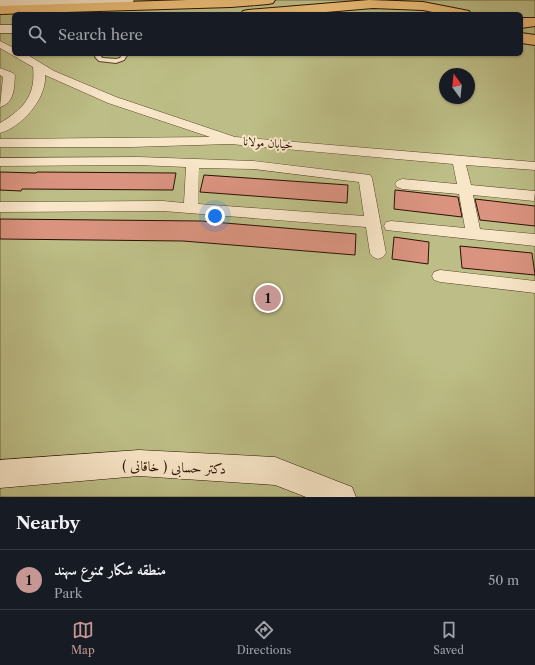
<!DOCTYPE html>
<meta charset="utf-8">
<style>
:root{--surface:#171b24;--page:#20242c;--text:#f1f3f6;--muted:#9ea1a6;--line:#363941;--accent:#c59692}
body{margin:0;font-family:"Libre Caslon Text",Amiri,serif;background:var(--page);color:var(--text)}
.compass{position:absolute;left:439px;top:68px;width:36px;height:36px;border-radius:50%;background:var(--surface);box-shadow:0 1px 3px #0004;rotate:345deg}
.you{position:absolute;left:215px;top:216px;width:14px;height:14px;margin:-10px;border:3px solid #fff;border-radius:50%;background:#1a73e8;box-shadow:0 0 0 6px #1a73e833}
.badge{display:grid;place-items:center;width:26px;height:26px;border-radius:50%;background:var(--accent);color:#111;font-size:13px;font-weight:700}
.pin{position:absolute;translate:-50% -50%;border:2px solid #fff;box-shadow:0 1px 4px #0006}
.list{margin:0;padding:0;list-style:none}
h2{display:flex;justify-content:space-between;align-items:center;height:52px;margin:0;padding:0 16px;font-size:17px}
h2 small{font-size:13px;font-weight:400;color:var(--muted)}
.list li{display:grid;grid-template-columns:26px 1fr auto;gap:12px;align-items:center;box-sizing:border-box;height:60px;padding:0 16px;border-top:1px solid var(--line)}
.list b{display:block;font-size:15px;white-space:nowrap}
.list p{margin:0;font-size:13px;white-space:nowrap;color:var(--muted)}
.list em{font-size:13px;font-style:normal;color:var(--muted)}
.icon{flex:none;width:22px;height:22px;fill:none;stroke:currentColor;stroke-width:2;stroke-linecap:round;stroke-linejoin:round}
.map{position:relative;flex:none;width:535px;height:497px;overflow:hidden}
.search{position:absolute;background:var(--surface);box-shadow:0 1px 3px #0004;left:12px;right:12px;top:12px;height:44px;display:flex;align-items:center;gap:10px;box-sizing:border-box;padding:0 14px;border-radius:6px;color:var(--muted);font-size:15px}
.sheet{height:112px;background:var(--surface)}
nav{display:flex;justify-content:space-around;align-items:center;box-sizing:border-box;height:56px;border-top:1px solid var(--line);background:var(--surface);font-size:11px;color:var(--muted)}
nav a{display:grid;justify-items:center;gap:2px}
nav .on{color:var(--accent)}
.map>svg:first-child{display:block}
</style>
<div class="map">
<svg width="535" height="497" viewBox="0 0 535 497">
<rect width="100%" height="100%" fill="#f5d8ab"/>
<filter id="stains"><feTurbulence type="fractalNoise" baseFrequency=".005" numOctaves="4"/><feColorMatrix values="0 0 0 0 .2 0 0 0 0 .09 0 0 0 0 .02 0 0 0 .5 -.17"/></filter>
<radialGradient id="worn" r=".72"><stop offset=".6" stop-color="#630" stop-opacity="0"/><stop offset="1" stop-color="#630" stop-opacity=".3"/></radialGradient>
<!-- green -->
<path fill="#bdbe87" stroke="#746844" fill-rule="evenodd" d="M0,0h535v497h-535zM14,14h507v40h-507zM445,74h24v24h-24z"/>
<!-- building -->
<path fill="#d9937f" stroke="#2c1102" d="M0,172l36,1 1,-1 139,1 -3,17 -151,-1 -1,2 -21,-1z
M204,175l144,10 -1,18 -147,-11z
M395,190l63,7 4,20 -68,-8z
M475,199l60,7v20l-55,-6z
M0,219l201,2 155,13 -1,21 -172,-14 -183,-2z
M394,237l35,5 -1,22 -36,-5z
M460,246l72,7 3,22 -73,-7z"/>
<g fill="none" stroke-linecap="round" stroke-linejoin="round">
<defs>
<path id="lane" d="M96,54h6l-1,3 2,1 13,1 4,-1 2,-4h6l-4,6 -8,3 -17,-2 -4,-4z"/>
<path id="street" d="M0,41l14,7v6h12l28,17 62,26 119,40 300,25v8l-69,-5 5,20 64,6 -1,10 -61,-6 7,34 55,5v12l-149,-16 -2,-4 2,-4 5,-1 74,7 -6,-34 -57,-5 -5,-2 -2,-3 2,-3 5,-2 55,5 -4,-20 -223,-20 -99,3h-131v-8l210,-2 -102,-34 -63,-28c2,23 -23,52 -45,58v-10c23,-14 36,-27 33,-56l-33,-19z
M0,68l13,5 2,2c-1,12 0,28 -15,32l3,-30 -3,-2z
M138,157l115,4 117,14 2,3 14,75 -3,4 -5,2 -5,-2 -3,-4 -4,-26 -203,-16 -163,1v-10l163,-1 21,2 2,-36 -48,-2 -138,1v-8zM199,168l54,1 106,13 5,34 -166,-12z
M440,270l95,11v12l-95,-11 -6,-2 -2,-4 2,-4z"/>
<path id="secondary" d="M0,0h134l-2,3 -5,1 -127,4z
M0,25h14v8h-14z
M139,450l136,7 77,30 4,10h-50l-31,-12 -136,-9 -139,12v-28z"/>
<path id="primary" d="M187,0h88l-2,3 -5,1 -37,3 -231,7v-8z
M369,0l54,2 46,9 2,3h-29l-19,-4 -50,-2 -70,6h-62l2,-3 5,-1z
M521,18h14v8l-14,2z
M521,33l14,2v10l-14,-2z"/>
</defs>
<!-- lane casing -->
<use href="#lane" stroke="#5e432c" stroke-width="2"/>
<!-- street casing -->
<use href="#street" stroke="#5e432c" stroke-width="1"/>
<!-- secondary casing -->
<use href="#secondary" stroke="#2c1102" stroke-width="1"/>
<!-- primary casing -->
<use href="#primary" stroke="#2c1102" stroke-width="2"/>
<!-- lane -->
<use href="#lane" fill="#f8e6c8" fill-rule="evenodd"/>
<!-- street -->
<use href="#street" fill="#f8e6c8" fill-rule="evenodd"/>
<!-- secondary -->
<use href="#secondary" fill="#f8e6c8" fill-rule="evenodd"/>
<!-- primary -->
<use href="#primary" fill="#eabc76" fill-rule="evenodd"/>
</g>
<g text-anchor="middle" stroke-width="4" stroke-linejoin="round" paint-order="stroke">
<!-- street labels -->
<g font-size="12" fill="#2c1102" stroke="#f8e6c8">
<text transform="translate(268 143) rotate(4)" y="4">خیابان مولانا</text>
</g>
<!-- near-street labels -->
<g font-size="14" fill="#2c1102" stroke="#f8e6c8">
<text transform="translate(174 467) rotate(2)" y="5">دکتر حسابی ( خاقانی )</text>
</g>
</g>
<rect width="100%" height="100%" filter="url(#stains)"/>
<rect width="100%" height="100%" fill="url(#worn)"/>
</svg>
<svg class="compass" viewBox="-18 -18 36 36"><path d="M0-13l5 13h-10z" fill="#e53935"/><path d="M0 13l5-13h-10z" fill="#9ea1a6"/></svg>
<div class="you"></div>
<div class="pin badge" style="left:268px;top:298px">1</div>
<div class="search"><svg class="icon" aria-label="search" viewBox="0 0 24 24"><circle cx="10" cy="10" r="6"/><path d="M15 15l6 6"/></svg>Search here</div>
</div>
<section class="sheet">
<h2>Nearby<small></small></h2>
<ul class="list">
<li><span class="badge">1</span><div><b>منطقه شکار ممنوع سهند</b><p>Park</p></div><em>50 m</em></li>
</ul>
</section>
<nav>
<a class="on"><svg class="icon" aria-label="map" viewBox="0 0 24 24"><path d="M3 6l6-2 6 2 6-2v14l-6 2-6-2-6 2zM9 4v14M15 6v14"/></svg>Map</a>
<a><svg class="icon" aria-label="directions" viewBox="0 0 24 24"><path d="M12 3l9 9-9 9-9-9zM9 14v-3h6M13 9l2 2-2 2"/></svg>Directions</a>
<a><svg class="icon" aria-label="saved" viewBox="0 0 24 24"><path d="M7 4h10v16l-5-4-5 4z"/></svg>Saved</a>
</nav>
